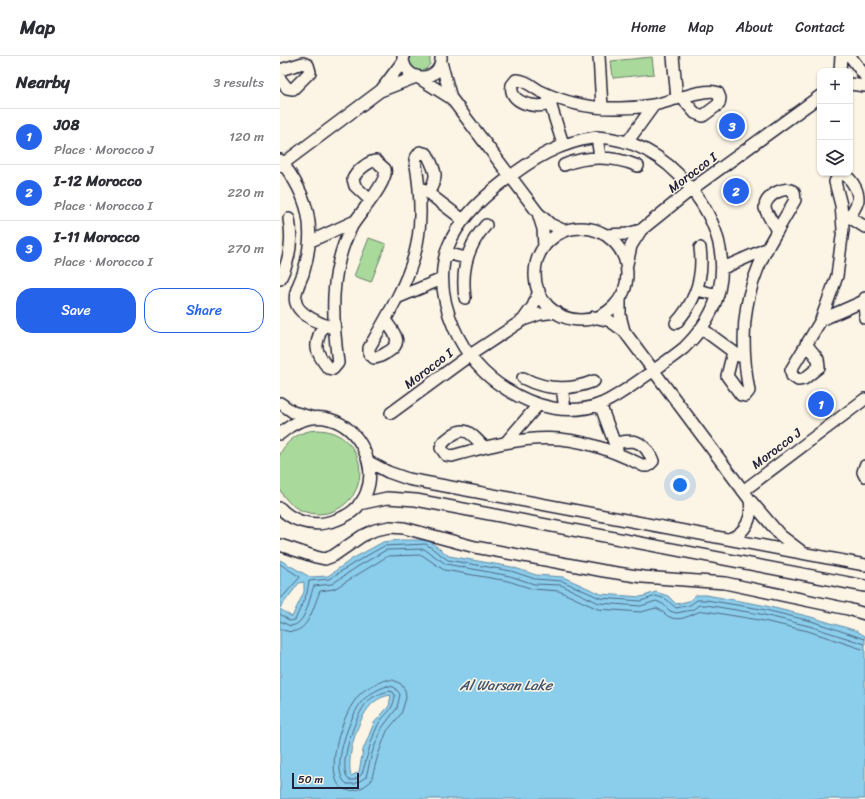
<!DOCTYPE html>
<meta charset="utf-8">
<style>
:root{--surface:#fff;--page:#f2f2f3;--text:#2b2b33;--muted:#7c7c81;--line:#e1e1e2;--accent:#2563eb}
body{margin:0;font-family:Sriracha,sans-serif;background:var(--page);color:var(--text)}
.controls{position:absolute;right:12px;top:12px;display:grid;overflow:hidden;border-radius:8px;box-shadow:0 1px 3px #0004}
.controls button{width:36px;height:36px;display:grid;place-items:center;padding:0;border:0;border-bottom:1px solid var(--line);background:var(--surface);color:var(--text);font:20px sans-serif}
.scale{position:absolute;left:12px;bottom:10px;width:67px;box-sizing:border-box;padding-left:4px;border:2px solid #22223b;border-top:0;font-size:11px;line-height:14px;white-space:nowrap;color:#22223b;-webkit-text-stroke:3px #fcf5e5;paint-order:stroke}
.you{position:absolute;left:400px;top:429px;width:14px;height:14px;margin:-10px;border:3px solid #fff;border-radius:50%;background:#1a73e8;box-shadow:0 0 0 6px #1a73e833}
.badge{display:grid;place-items:center;width:26px;height:26px;border-radius:50%;background:var(--accent);color:#fff;font-size:13px;font-weight:700}
.pin{position:absolute;translate:-50% -50%;border:2px solid #fff;box-shadow:0 1px 4px #0006}
.list{margin:0;padding:0;list-style:none}
h2{display:flex;justify-content:space-between;align-items:center;height:52px;margin:0;padding:0 16px;font-size:17px}
h2 small{font-size:13px;font-weight:400;color:var(--muted)}
.list li{display:grid;grid-template-columns:26px 1fr auto;gap:12px;align-items:center;box-sizing:border-box;height:56px;padding:0 16px;border-top:1px solid var(--line)}
.list b{display:block;font-size:15px;white-space:nowrap}
.list p{margin:0;font-size:13px;white-space:nowrap;color:var(--muted)}
.list em{font-size:13px;font-style:normal;color:var(--muted)}
.actions{display:flex;gap:8px;padding:12px 16px}
.actions a{flex:1;padding:9px 0;border:1px solid var(--accent);border-radius:16px;text-align:center;font-size:14px;color:var(--accent)}
.actions .main{background:var(--accent);color:#fff}
.icon{flex:none;width:22px;height:22px;fill:none;stroke:currentColor;stroke-width:2;stroke-linecap:round;stroke-linejoin:round}
.map{position:relative;flex:none;width:585px;height:743px;overflow:hidden}
header{display:flex;align-items:center;gap:24px;box-sizing:border-box;height:56px;padding:0 20px;background:var(--surface);border-bottom:1px solid var(--line)}
header strong{font-size:19px}
nav{display:flex;gap:22px;margin-inline-start:auto;font-size:14px}
main{display:flex}
aside{flex:1;background:var(--surface)}
.map>svg:first-child{display:block}
</style>
<header>
<strong>Map</strong>
<nav><a>Home</a><a>Map</a><a>About</a><a>Contact</a></nav>
</header>
<main>
<aside>
<h2>Nearby<small>3 results</small></h2>
<ul class="list">
<li><span class="badge">1</span><div><b>J08</b><p>Place · Morocco J</p></div><em>120 m</em></li>
<li><span class="badge">2</span><div><b>I-12 Morocco</b><p>Place · Morocco I</p></div><em>220 m</em></li>
<li><span class="badge">3</span><div><b>I-11 Morocco</b><p>Place · Morocco I</p></div><em>270 m</em></li>
</ul>
<div class="actions"><a class="main">Save</a><a>Share</a></div>
</aside>
<div class="map">
<svg width="585" height="743" viewBox="0 0 585 743">
<rect width="100%" height="100%" fill="#fcf5e5"/>
<filter id="ink" filterUnits="userSpaceOnUse"><feTurbulence type="fractalNoise" baseFrequency=".025" numOctaves="2"/><feDisplacementMap in="SourceGraphic" scale="8" xChannelSelector="R" yChannelSelector="G"/><feConvolveMatrix kernelMatrix="1 2 1 2 8 2 1 2 1" color-interpolation-filters="sRGB"/></filter>
<g filter="url(#ink)">
<!-- green -->
<path fill="#aada9b" stroke="#667e6b" d="M125,0h25v8l-5,6 -10,2z
M372,1l2,17 -41,4 -2,-17z
M89,182l17,6 -15,38 -17,-6z
M-4 416a42 42 0 1 1 84 0a42 42 0 1 1-84 0Z"/>
<!-- water -->
<path fill="#8bceec" stroke="#6189a5" fill-rule="evenodd" d="M120,484h28l21,16 63,11 24,8 27,2 38,17 40,3 15,-5 12,4 8,8 13,-3 7,-6h10l56,10 49,12 46,14 8,5v163h-585v-190l12,8 12,-25v-10l-5,1 -19,25v-48l30,17 18,-1 24,-17 31,-17zM111,639l-2,11 -15,17 -11,27 -4,22 -8,4c-5,-19 6,-55 19,-70 5,-6 13,-10 21,-11z"/>
<g fill="none" stroke-linecap="round" stroke-linejoin="round">
<!-- shore -->
<path stroke="#4c6782" stroke-width="1" d="M0,508l20,13 -20,23
M0,558l10,7 5,-1 12,-27 2,-12 20,-2 25,-16 30,-17 42,-2 22,16 63,11 24,8 27,2 38,17 41,3 15,-5 10,3 10,9 14,-3 7,-5h9l55,9 50,12 54,18
M0,565l10,5c17,-1 19,-29 24,-40l18,-2 25,-17 29,-17 38,-1 22,15 64,12 24,8 27,1 38,18 42,3 15,-5 7,3 7,7 6,2 16,-3 7,-5h7l54,9 49,12 56,18
M0,573c27,12 32,-19 40,-38l14,-2 54,-33 34,-1 22,15 64,11 25,8 26,2 39,18 43,3 15,-4c7,2 9,8 16,10 13,4 24,-8 33,-7l54,9 49,11 57,19
M106,624h7l8,4 4,6 1,8 -5,16 -14,17 -9,24 -7,26c-10,10 -30,16 -35,-2 -7,-22 7,-66 23,-84 7,-7 17,-12 27,-15z
M107,630l7,1 6,7 -3,14 -15,20 -10,25 -6,24 -11,7h-8c-19,-12 4,-71 16,-84 7,-7 16,-11 24,-14z
M109,635l4,1 2,3c-2,19 -12,18 -18,32 -7,15 -10,31 -15,47l-8,6h-5c-13,-12 7,-66 18,-78 6,-6 14,-9 22,-11z"/>
<defs>
<path id="minor" d="M123,0c-1,28 40,28 38,0
M319,0l3,51
M393,0l4,43
M570,0l15,20
M161,6l10,36
M0,14l23,-7 5,2 2,7 -17,17 -6,-1 -7,-9
M560,15l1,-15
M139,22l32,20 87,115 12,11 15,7
M570,28l15,2
M102,33l21,-28
M268,41l15,47
M270,48c-14,5 -42,-1 -38,-19l4,-5c8,-1 17,7 24,11 25,12 53,18 80,17 11,0 22,-1 33,-3 14,-2 55,-19 65,-12l2,5 -1,6 -16,12 -8,-3 -13,-15
M317,81c38,2 67,19 91,48 44,52 47,114 -4,163 -11,9 -23,17 -34,25 -15,10 -30,22 -47,30 -33,14 -69,4 -97,-14 -23,-14 -41,-36 -52,-61 -28,-65 -3,-106 49,-146 29,-23 57,-40 94,-45z
M317,81l3,20
M348,85l26,-36
M0,104c29,36 37,69 23,114 -3,8 -10,20 -7,29 3,11 23,20 34,24
M284,109c25,-10 49,-9 74,1
M0,110l100,-75 36,-14
M143,133l39,30
M258,157l5,16 1,18
M563,157l22,14
M255 218a46 46 0 1 1 92 0a46 46 0 1 1-92 0Z
M325,179l22,-1 14,-4 51,-41 128,-93
M31,185l44,-20
M166,197l20,5
M347,208l4,-18 10,-16
M443,212l43,-19
M0,223c10,-19 13,-38 9,-60
M417,234l21,5
M119,241l43,-18
M185,242c-4,-28 2,-52 21,-73
M340,242v17l4,16
M585,242v20
M314,261l16,4 14,10 126,169 30,35 21,16
M105,264c8,12 20,22 3,32 -4,2 -9,6 -14,6l-5,-5v-5c42,-73 61,-102 46,-189l5,-7 7,2c9,18 12,22 1,39
M243,264l10,-14 6,-15
M541,264l43,-19
M396,267c20,-22 28,-46 24,-75
M43,268c-8,22 -10,25 5,44l5,1 5,-6c-6,-47 -9,-93 14,-137 7,-12 37,-45 33,-57l-9,-8c-8,0 -20,11 -23,18l2,7 15,14
M421,272l38,28
M526,288l12,15 1,8 -15,12 -6,1 -6,-4 -1,-6 30,-50 16,-44 6,-47 -2,-24 -6,-23 3,-6 3,-2c9,1 18,17 17,26 -1,6 -6,12 -9,18
M453,296l-6,24 14,19 4,1 4,-5c-11,-62 -5,-106 28,-160 -3,-7 -10,-16 -12,-23 -1,-12 21,-24 29,-16l1,8 -18,31
M243,322c23,12 47,13 71,3
M282,332l3,21
M0,347l13,9 21,6
M320,348l17,46
M111,357l79,-58 53,-35 17,-6 17,-2
M0,378c71,-62 136,71 45,89 -16,3 -34,-3 -45,-15
M227,385l31,-36
M204,391c-11,-11 -18,-23 -33,-11 -5,4 -9,6 -10,12l5,7 6,1c80,-22 115,-28 192,10h4l5,-5c-1,-4 -4,-7 -6,-11 -10,-12 -19,-9 -32,-7
M89,406l19,10 20,7 457,86
M585,410l-2,6 2,4
M463,435l122,-92
M79,448l28,-6 29,2 449,86
M449,483c17,-6 24,-21 21,-39
M0,489l36,12 9,2 8,-3 29,-20 13,-6 15,-3 14,1 71,19 129,24 39,6 82,6 123,26 17,5"/>
</defs>
<!-- minor casing -->
<use href="#minor" stroke="#22223b" stroke-width="14"/>
<!-- minor -->
<use href="#minor" stroke="#fcf5e5" stroke-width="11"/>
</g>
</g>
<g text-anchor="middle" stroke-width="3" stroke-linejoin="round" paint-order="stroke">
<!-- street labels -->
<g font-size="13" fill="#22223b" stroke="#fcf5e5">
<text transform="translate(412 116) rotate(-37)" y="5">Morocco I</text>
<text transform="translate(148 312) rotate(-37)" y="5">Morocco I</text>
<text transform="translate(496 392) rotate(-37)" y="5">Morocco J</text>
</g>
<!-- water labels -->
<g font-size="14" font-style="italic" fill="#425670" stroke="#fcf5e5">
<text x="226" y="634">Al Warsan Lake</text>
</g>
</g>
</svg>
<div class="controls">
<button>+</button>
<button>−</button>
<button><svg class="icon" aria-label="layers" viewBox="0 0 24 24"><path d="M12 4l9 5-9 5-9-5zM3 14l9 5 9-5"/></svg></button>
</div>
<div class="scale">50 m</div>
<div class="you"></div>
<div class="pin badge" style="left:541px;top:348px">1</div>
<div class="pin badge" style="left:456px;top:135px">2</div>
<div class="pin badge" style="left:452px;top:70px">3</div>
</div>
</main>
